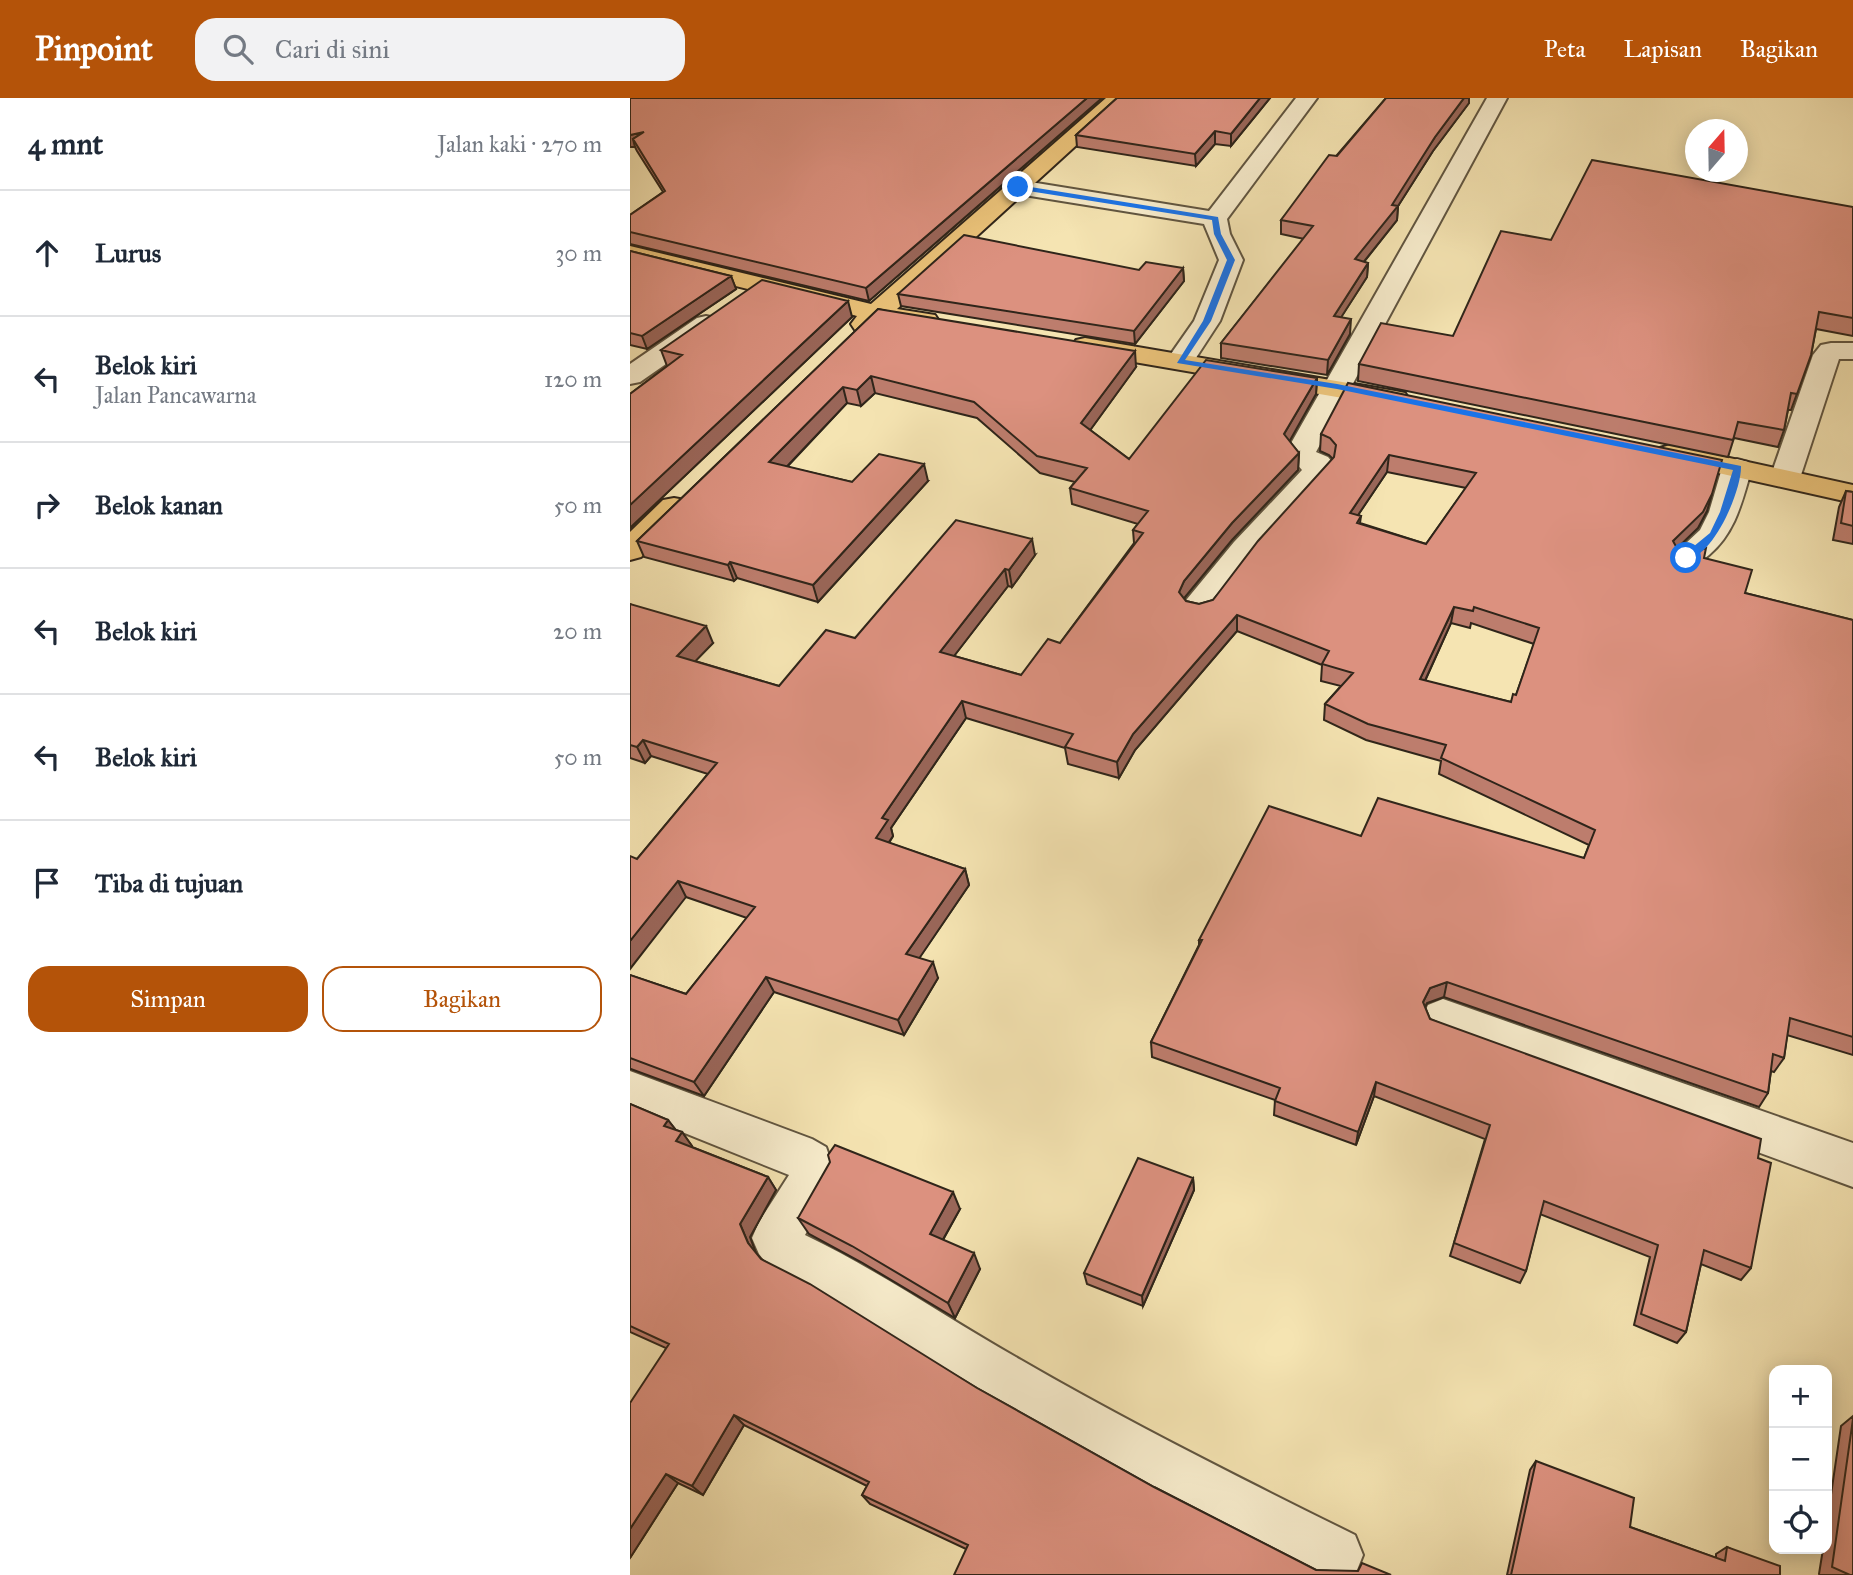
<!DOCTYPE html>
<html lang="id">
<meta charset="utf-8">
<style>
:root{--surface:#fff;--page:#f2f2f3;--text:#1f2937;--muted:#747a83;--line:#e0e1e3;--accent:#b45309}
body{margin:0;font-family:"IM FELL Great Primer",serif;background:var(--page);color:var(--text)}
.controls{position:absolute;right:21px;bottom:21px;display:grid;overflow:hidden;border-radius:14px;box-shadow:0 4px 18px #0003}
.controls button{width:63px;height:63px;display:grid;place-items:center;padding:0;border:0;border-bottom:2px solid var(--line);background:var(--surface);color:var(--text);font:35px sans-serif}
.compass{position:absolute;left:1055px;top:21px;width:63px;height:63px;border-radius:50%;background:var(--surface);box-shadow:0 4px 18px #0003;rotate:20deg}
.stop{position:absolute;width:21px;height:21px;margin:-16px;border:5px solid #1a73e8;border-radius:50%;background:#fff}
.stop.end{background:#1a73e8;border-color:#fff;box-shadow:0 2px 7px #0008}
.list{margin:0;padding:0;list-style:none}
h2{display:flex;justify-content:space-between;align-items:center;height:91px;margin:0;padding:0 28px;font-size:30px}
h2 small{font-size:23px;font-weight:400;color:var(--muted)}
.list li{display:grid;grid-template-columns:46px 1fr auto;gap:21px;align-items:center;box-sizing:border-box;height:126px;padding:0 28px;border-top:2px solid var(--line)}
.list b{display:block;font-size:26px;white-space:nowrap}
.list p{margin:0;font-size:23px;white-space:nowrap;color:var(--muted)}
.list em{font-size:23px;font-style:normal;color:var(--muted)}
.actions{display:flex;gap:14px;padding:21px 28px}
.actions a{flex:1;padding:16px 0;border:2px solid var(--accent);border-radius:21px;text-align:center;font-size:24px;color:var(--accent)}
.actions .main{background:var(--accent);color:#fff}
.icon{flex:none;width:38px;height:38px;fill:none;stroke:currentColor;stroke-width:2;stroke-linecap:round;stroke-linejoin:round}
.map{position:relative;flex:none;width:1223px;height:1477px;overflow:hidden}
header{display:flex;align-items:center;gap:42px;box-sizing:border-box;height:98px;padding:0 35px;background:var(--accent);color:#fff}
header strong{font-size:33px}
nav{display:flex;gap:38px;margin-inline-start:auto;font-size:24px}
.search{width:490px;height:63px;background:var(--page);display:flex;align-items:center;gap:18px;box-sizing:border-box;padding:0 24px;border-radius:21px;color:var(--muted);font-size:26px}
main{display:flex}
aside{flex:1;background:var(--surface)}
.map>svg:first-child{display:block}
</style>
<header>
<strong>Pinpoint</strong>
<div class="search"><svg class="icon" aria-label="search" viewBox="0 0 24 24"><circle cx="10" cy="10" r="6"/><path d="M15 15l6 6"/></svg>Cari di sini</div>
<nav><a>Peta</a><a>Lapisan</a><a>Bagikan</a></nav>
</header>
<main>
<aside>
<h2>4 mnt<small>Jalan kaki · 270 m</small></h2>
<ul class="list">
<li><svg class="icon" aria-label="ahead" viewBox="0 0 24 24"><path d="M12 20V5M6 11l6-6 6 6"/></svg><div><b>Lurus</b></div><em>30 m</em></li>
<li><svg class="icon" aria-label="left" viewBox="0 0 24 24"><path d="M17 20v-9H6M10 6l-5 5 5 5"/></svg><div><b>Belok kiri</b><p>Jalan Pancawarna</p></div><em>120 m</em></li>
<li><svg class="icon" aria-label="right" viewBox="0 0 24 24"><path d="M7 20v-9h11M14 6l5 5-5 5"/></svg><div><b>Belok kanan</b></div><em>50 m</em></li>
<li><svg class="icon" aria-label="left" viewBox="0 0 24 24"><path d="M17 20v-9H6M10 6l-5 5 5 5"/></svg><div><b>Belok kiri</b></div><em>20 m</em></li>
<li><svg class="icon" aria-label="left" viewBox="0 0 24 24"><path d="M17 20v-9H6M10 6l-5 5 5 5"/></svg><div><b>Belok kiri</b></div><em>50 m</em></li>
<li><svg class="icon" aria-label="arrive" viewBox="0 0 24 24"><path d="M6 21V4h12l-3 4 3 4H6"/></svg><div><b>Tiba di tujuan</b></div></li>
</ul>
<div class="actions"><a class="main">Simpan</a><a>Bagikan</a></div>
</aside>
<div class="map">
<svg width="1223" height="1477" viewBox="0 0 1223 1477">
<rect width="100%" height="100%" fill="#f5e4b2"/>
<filter id="stains"><feTurbulence type="fractalNoise" baseFrequency=".00286" numOctaves="4"/><feColorMatrix values="0 0 0 0 .2 0 0 0 0 .09 0 0 0 0 .02 0 0 0 .5 -.17"/></filter>
<radialGradient id="worn" r=".72"><stop offset=".6" stop-color="#630" stop-opacity="0"/><stop offset="1" stop-color="#630" stop-opacity=".3"/></radialGradient>
<g fill="none" stroke-linecap="round" stroke-linejoin="round">
<defs>
<path id="minor" d="M666,0h21l-90,121 3,15 13,26 -23,61 -30,46 -10,2 -10,-2 -4,-6 28,-40 25,-61 -15,-36 -186,-30 -8,-2 -4,-5 4,-5 8,-2 191,31z
M857,0h20l-191,354 12,5 5,6 -2,9 -75,84 -45,59 -12,3 -12,-3 -5,-8 5,-8 47,-57 68,-72 -16,-18z
M76,218l9,2 4,6 -4,6 -75,52 -10,2v-20l67,-46z
M1201,245h22v16h-14l-39,119 -4,6 -11,3 -11,-3 -4,-6 43,-123 8,-10z
M1107,361l11,3 4,6c-10,33 -16,64 -43,87 -12,10 -19,14 -34,10l-5,-7 30,-28 9,-18 13,-44 4,-6z
M813,901l410,144v44l-425,-156 -6,-13 6,-13z
M0,973l182,68 14,8 11,31 -32,57c75,36 143,84 216,125 109,63 221,119 334,175l8,20 -8,20h-39l-159,-82 -173,-97 -164,-103 -49,-24 -12,-15 -7,-16 7,-16 30,-47 -159,-64z"/>
<path id="major" d="M476,0h22l-231,211 38,6 4,6 -4,6 -9,2 -44,-7c-9,8 -15,11 -27,8l-4,-6 6,-8 -227,-56v-14l241,58z
M455,240l310,53 10,2 4,6 -4,6 -10,2 -319,-55 -4,-6 4,-6z
M1040,347l183,40v18l-193,-43 -5,-6 5,-6z
M44,400l11,2 4,7 -4,7 -44,43 -11,3v-28l33,-32z"/>
</defs>
<!-- minor casing -->
<use href="#minor" stroke="#605540" stroke-width="4"/>
<!-- major casing -->
<use href="#major" stroke="#2f251a" stroke-width="4"/>
<!-- minor -->
<use href="#minor" fill="#f8edcd" fill-rule="evenodd"/>
<!-- major -->
<use href="#major" fill="#eac279" fill-rule="evenodd"/>
</g>
<!-- wall -->
<path fill="#bd7d6d" stroke="#2f251a" stroke-width="2" fill-rule="evenodd" d="M0,0h472l-233,203 -239,-57v-29l33,-23 -26,-41 -2,-4h-5z
M487,0h153l-39,48 -16,-2 -19,22 -119,-19 -1,-12z
M756,0h83v5l-36,48 -35,55 -1,14 -33,42 4,1 -1,14 -26,40 9,17 -23,41 -106,-17v-15l83,-104 -23,-5v-14z
M1223,109v129l-37,-7 -5,26 -20,55h-3l-4,20 -6,17 -44,-9 -6,19 -370,-76 1,-17 94,-28 98,-96z
M0,153l101,25 5,13 -89,60 -17,-4z
M553,170l1,13 -49,63 -234,-38 -3,-12 241,-24z
M248,211l258,58 -46,63 39,29 188,-81 -1,16 -27,47 10,12 -1,17 -66,70 -47,57 -1,2 2,2 13,3 14,-4 120,-141 -4,-4 -9,-4 1,-17 386,77 -9,17 -21,20 1,2 26,8 41,35 108,27v435l-66,-20 -3,23 -10,14 -3,-1 -3,22 -9,14 -315,-110 -17,6 -2,4 5,12 328,139 -7,110 -10,12 -40,-16 -15,68 -9,11 -43,-18 16,-68 -110,-43 -14,57 -6,12 -70,-27 35,-117 -111,-43 -18,49 -82,-30 1,-15 -123,-43 -1,-15 48,-97v-5l162,-104 223,22 5,-13 -150,-71 2,-13 -75,-21 -42,-20 1,-16 16,-18 -20,-5 1,-16 -85,-34 -102,119 -16,28 -51,-14 -3,-16 -99,-30 -75,110 2,8 -4,7 76,26 4,16 -50,73 19,20 -34,57 -130,-43 -70,104 -73,-27h-1v-94l56,19 61,-76 -61,-21 -49,-38 71,-85 -57,-18 -6,7 -15,-5v-154l83,39 -18,18 84,25 76,-48 180,-83 -23,32 -4,-1 -54,70 67,19 39,-32 74,-100 -1,-13 5,-6 -66,-20 -2,-16 5,-6 -35,-9 -63,-55 -102,-25 -14,13 -14,-3 -60,64 65,15 76,-1 -110,121 -81,-24 -3,3 -90,-24 -7,-16zM757,374l79,16 -40,56 -66,-21 1,-7 -3,-1zM821,525l19,5 1,-5 63,21 -18,51 -5,7 -86,-21z
M222,219l-222,211v-134l37,-28 -6,-16z
M1216,393l7,1v52l-20,-4 6,-33z
M0,1006l38,16 8,10 6,2 10,14v1l76,30 8,13 -26,47 6,17 5,5 216,129 177,99 162,83 75,5 -425,-26 -96,-45 -8,-9 5,-9 -123,-61 -41,70 -25,-12 -48,75 36,-210 -36,-16z
M563,1080l1,12 -51,116 -56,-22 -3,-11z
M330,1111l-17,31 37,29 -25,49 -94,-56 -52,-28 -11,-16z
M1223,1318v159h-33l-1,-1 4,-25h4v-27l14,-96z
M906,1363l94,66 86,31v-4l11,-7 53,28h-273l23,-105z"/>
<!-- shaded-wall -->
<path fill="#9a6659" stroke="#2f251a" stroke-width="2" d="M457,0h15l-233,203 -3,-13z
M630,0h10l-39,48v-12z
M834,0h5v5l-36,48 -35,55 -1,14 -43,54 1,-15 80,-122z
M585,33v13l-19,22 -1,-12z
M14,34l-11,7 2,8h-5v-12z
M738,165l-1,14 -34,53 1,-14z
M553,170l1,13 -49,63 -1,-13z
M101,178l5,13 -89,60 -5,-13z
M218,203l4,16 -222,211v-23z
M721,221l-1,15 -23,41 1,-15z
M505,253l1,16 -53,73 -2,-17z
M241,278l4,17 -14,13 -4,-16z
M687,280l-1,16 -32,57v-17z
M213,289l4,16 -72,76 -6,-17z
M669,355l-1,17 -66,70 -47,57 -5,11 -1,-16 5,-11 48,-58z
M759,357l-2,17 -39,58 2,-17z
M294,366l4,17 -110,121 -5,-17z
M1082,396l-5,17 -9,17 -31,30 6,-17z
M402,441l3,16 -23,32 -3,-17z
M100,464l7,16 -3,3 -6,-16z
M375,471l3,17 -64,83 -4,-17z
M824,509l-3,16 -33,73 2,-17z
M607,517v16l-102,119 -16,28 -2,-16 16,-28z
M76,528l7,17 -29,30 -7,-17z
M332,603l4,17 -75,110 2,8 -12,18 -5,-16 6,-20z
M13,642l8,16 -6,7 -8,-16z
M335,771l4,16 -57,84 -6,-15z
M48,783l8,16 -56,72v-28z
M303,864l5,16 -34,57 -6,-15z
M136,879l8,15 -70,104 -10,-14z
M817,884l-3,15 -17,6 -7,14 3,-15 7,-14z
M746,984l-2,14 -18,49 2,-13z
M38,1022l10,13 -14,-7z
M52,1034l10,14 -5,8 -11,-13z
M138,1079l8,13 -26,47 7,19 -9,-13 -8,-19z
M563,1080l1,12 -51,116 -1,-10z
M323,1094l7,17 -23,41 -7,-16z
M344,1155l6,16 -25,49 -7,-15z
M104,1317l10,10 -41,70 -11,-9z
M36,1376l12,9 -48,75v-29z"/>
<!-- building -->
<path fill="#dc917f" stroke="#2f251a" stroke-width="2" fill-rule="evenodd" d="M0,0h457l-221,190 -236,-56v-17l35,-24 -32,-52 11,-7 -14,3z
M487,0h143l-29,36 -16,-3 -20,23 -119,-19z
M756,0h78l-29,39 -43,68 6,1 -43,53 13,4 -34,53 17,3 -23,41 -107,-17 92,-117 -32,-6 48,-65 8,1z
M962,62l261,47v111l-34,-6 -8,43 -14,39 -6,-1 -7,37 -46,-8 -5,18 -374,-76 22,-41 72,13 48,-105 50,9z
M334,137l175,35 7,-8 37,6 -49,63 -236,-37z
M0,153l101,25 -89,60 -12,-3z
M132,182l86,21 -218,204v-111l52,-39 -21,-5z
M248,211l257,42 -54,72 48,36 77,-99 111,18 -33,56 15,19 -67,70 -48,58 -5,11 7,9 13,3 14,-4 45,-59 76,-84 2,-12 -6,-7 -9,-4 27,-51 374,77 -10,34 -9,18 -30,29 5,9 17,2 11,-4 -2,10 48,12 -7,23 108,27v417l-63,-19 -6,40 -11,-4 -5,39 -321,-111 -17,6 -7,14 7,17 331,120 -3,19 13,5 -20,105 -47,-18 -18,82 -45,-18 17,-69 -114,-44 -18,70 -72,-28 36,-118 -114,-43 -18,50 -83,-31 5,-13 -129,-46 51,-102h-3l70,-134 92,30 17,-38 206,60 11,-28 -154,-72 5,-13 -78,-21 -43,-20 28,-31 -31,-9 7,-13 -92,-36 -104,119 -16,28 -52,-15 8,-13 -111,-33 -80,117 6,2 -12,18 89,31 -59,85 27,8 -35,58 -132,-43 -72,105 -64,-24v-83l56,19 69,-87 -77,-26 -48,60v-85l7,3 80,-96 -74,-23 -6,7 -7,-2v-141l76,22 -29,30 102,30 47,-56 29,8 101,-118 76,19 -23,31 -4,-1 -65,83 81,23 27,-36 12,4 83,-110 -10,-3 15,-19 -78,-23 17,-20 -50,-12 -63,-54 -103,-26 -14,14 -14,-3 -74,75 83,20 27,-28 45,10 -111,121 -83,-23 -2,3 -91,-24zM759,357l87,18 -50,71 -69,-21 4,-7 -11,-3zM824,509l19,4 1,-4 65,21 -23,67 -3,-1 -2,8 -91,-23z
M1216,393l7,1v34l-12,-3z
M0,1006l38,16 -4,6 18,6 -6,9 92,36 -28,47 8,19 13,16 49,25 167,104 177,99 162,83 42,1 4,-8 29,12h-437l14,-30 -106,-50 7,-13 -135,-67 -42,71 -26,-12 -36,55v-126l39,-59 -39,-18z
M205,1047l118,47 -23,42 44,19 -26,50 -96,-57 -54,-28 32,-56 -2,-7z
M508,1060l55,20 -51,118 -58,-23z
M1223,1321v156h-3l-18,-8z
M906,1363l98,37 -4,29 95,34 2,-14 53,19v9h-269z"/>
<!-- route -->
<path fill="#1a73e8" d="M388,87l200,32 3,17 14,26 -24,61 -26,39 152,24 404,82c1,24 -29,96 -59,94v-4l28,-23 10,-21 13,-42 -396,-81 -160,-26 26,-42 24,-61 -13,-26 -2,-14 -196,-31z"/>
<rect width="100%" height="100%" filter="url(#stains)"/>
<rect width="100%" height="100%" fill="url(#worn)"/>
</svg>
<div class="controls">
<button>+</button>
<button>−</button>
<button><svg class="icon" aria-label="locate" viewBox="0 0 24 24"><circle cx="12" cy="12" r="6"/><path d="M12 2v4M12 18v4M2 12h4M18 12h4"/></svg></button>
</div>
<svg class="compass" viewBox="-18 -18 36 36"><path d="M0-13l5 13h-10z" fill="#e53935"/><path d="M0 13l5-13h-10z" fill="#747a83"/></svg>
<div class="stop" style="left:1056px;top:460px"></div>
<div class="stop end" style="left:388px;top:89px"></div>
</div>
</main>
